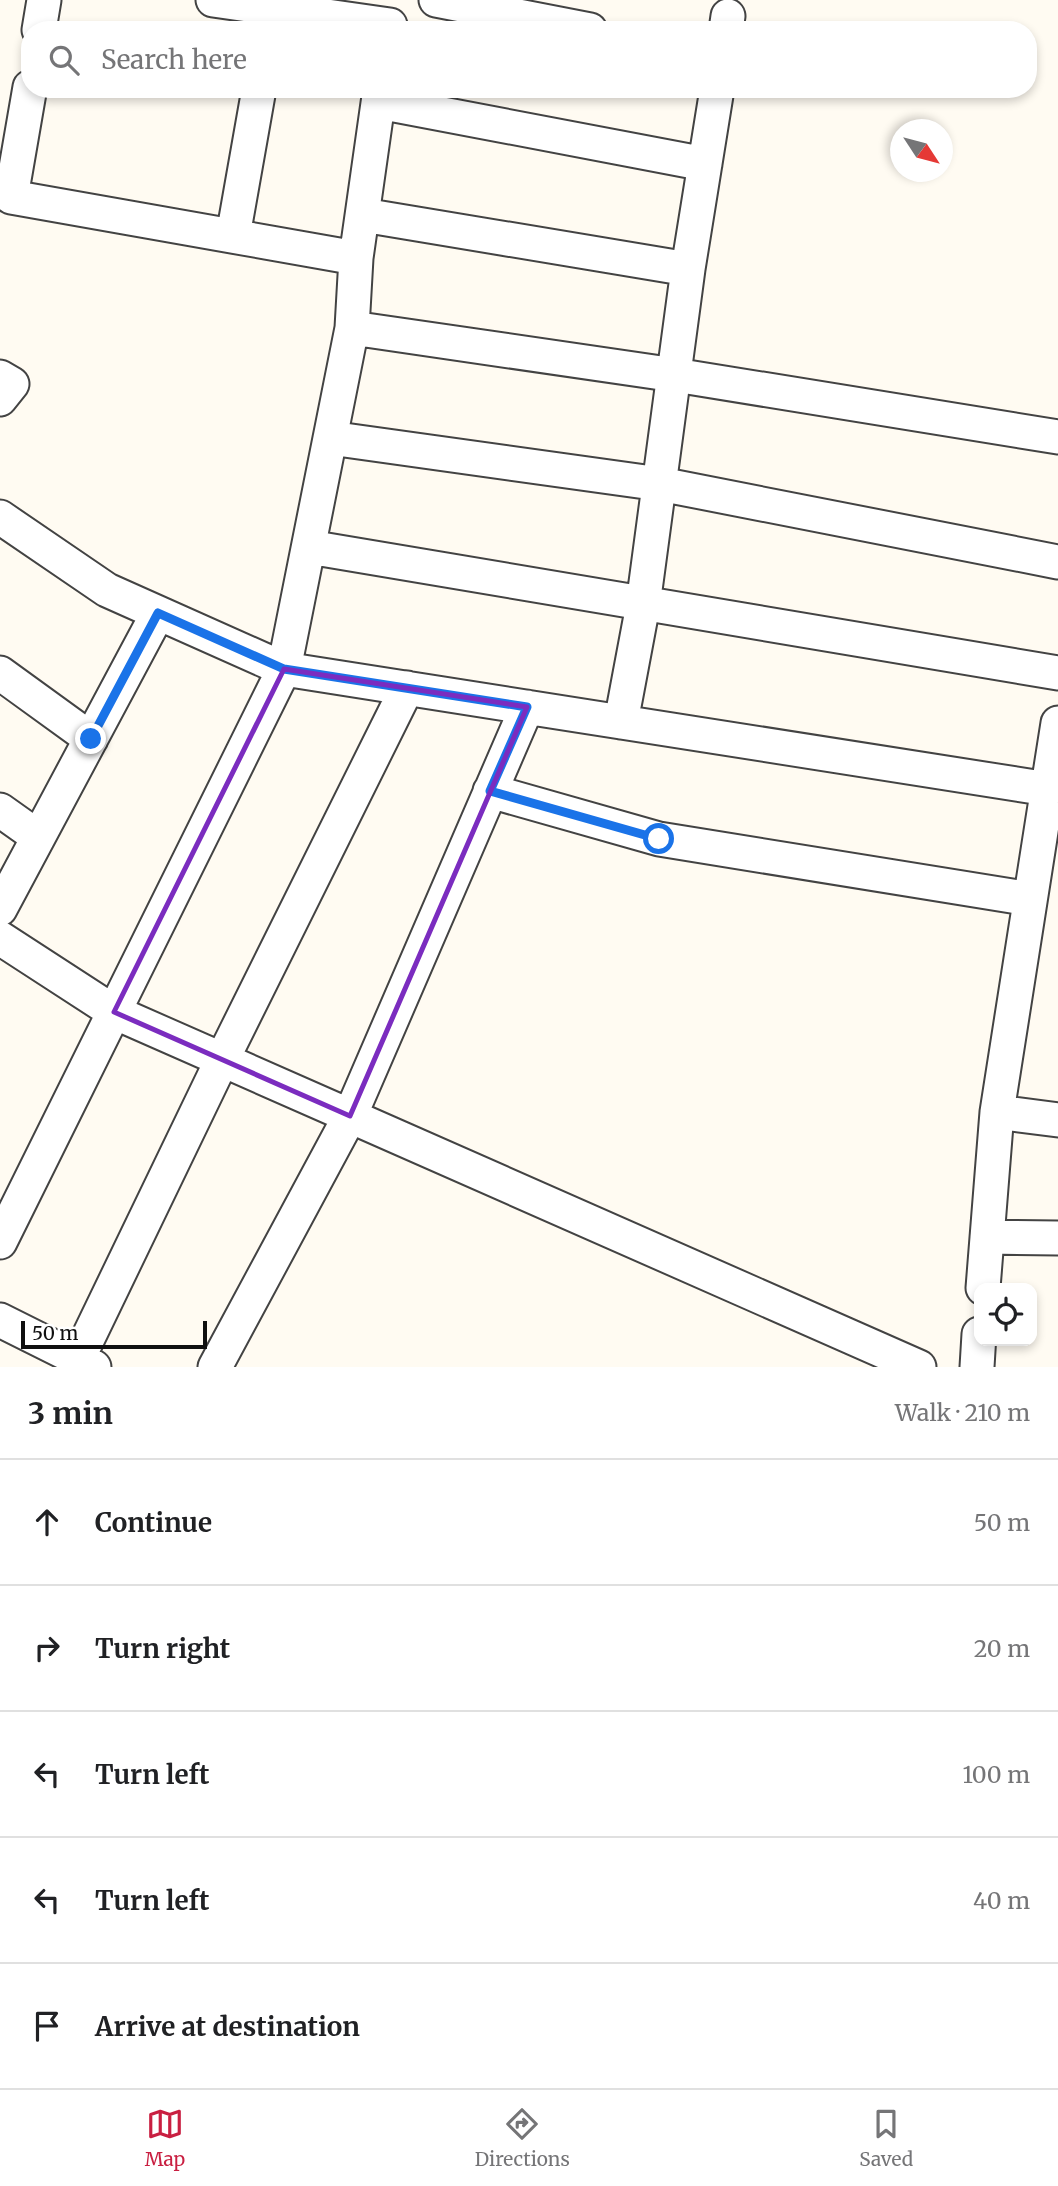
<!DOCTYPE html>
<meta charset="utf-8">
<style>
:root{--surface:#fff;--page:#f2f2f2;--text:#202124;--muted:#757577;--line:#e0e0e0;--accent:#c91f41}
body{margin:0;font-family:Merriweather,serif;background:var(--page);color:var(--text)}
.controls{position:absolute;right:21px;bottom:21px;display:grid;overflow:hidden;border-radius:14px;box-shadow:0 4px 10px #0003}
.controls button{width:63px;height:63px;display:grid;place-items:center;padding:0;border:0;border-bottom:2px solid var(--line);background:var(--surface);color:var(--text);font:35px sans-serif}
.compass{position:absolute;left:890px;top:119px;width:63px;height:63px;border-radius:50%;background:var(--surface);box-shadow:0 4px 10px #0003;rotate:126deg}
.scale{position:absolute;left:21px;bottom:18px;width:186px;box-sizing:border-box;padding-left:7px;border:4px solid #101010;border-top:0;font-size:19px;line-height:24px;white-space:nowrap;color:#101010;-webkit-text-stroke:5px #fff;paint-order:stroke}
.stop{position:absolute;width:21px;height:21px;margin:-16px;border:5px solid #1a73e8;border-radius:50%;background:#fff}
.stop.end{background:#1a73e8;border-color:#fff;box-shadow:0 2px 7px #0008}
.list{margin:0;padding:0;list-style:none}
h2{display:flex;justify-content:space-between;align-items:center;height:91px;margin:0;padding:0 28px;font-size:30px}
h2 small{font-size:23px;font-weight:400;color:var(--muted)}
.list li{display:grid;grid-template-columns:46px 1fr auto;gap:21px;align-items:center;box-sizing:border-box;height:126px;padding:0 28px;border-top:2px solid var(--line)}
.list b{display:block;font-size:26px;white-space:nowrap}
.list em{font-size:23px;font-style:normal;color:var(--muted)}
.icon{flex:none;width:38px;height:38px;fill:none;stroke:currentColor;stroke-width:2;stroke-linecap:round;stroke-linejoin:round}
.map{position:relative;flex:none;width:1058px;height:1367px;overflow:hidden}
.search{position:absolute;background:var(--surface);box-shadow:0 4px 10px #0003;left:21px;right:21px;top:21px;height:77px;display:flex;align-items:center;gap:18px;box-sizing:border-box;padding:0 24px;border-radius:28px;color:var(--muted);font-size:26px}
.sheet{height:721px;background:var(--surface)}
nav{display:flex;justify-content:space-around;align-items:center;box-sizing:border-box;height:98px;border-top:2px solid var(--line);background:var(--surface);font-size:19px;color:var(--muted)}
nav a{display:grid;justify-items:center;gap:4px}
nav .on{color:var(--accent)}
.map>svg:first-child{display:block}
</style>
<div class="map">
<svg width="1058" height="1367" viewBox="0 0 1058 1367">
<rect width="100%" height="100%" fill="#fffbf2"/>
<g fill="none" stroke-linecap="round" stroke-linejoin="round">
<defs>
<path id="minor" d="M213,0l177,25
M436,0l154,30
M39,30l5,-30
M726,30l2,-14
M30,87l-19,110 345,61
M380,89l-24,169 -4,70 323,47 383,62
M379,102l326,62
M363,215l325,54
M233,236l26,-147
M0,377l12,7 -12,15
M330,438l330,46 398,78
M0,517l107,73 177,79 764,120
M309,547l749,126
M0,673l91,66
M527,707l-177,409 569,251
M621,722l22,-117 45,-336 29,-180
M490,791l169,48 371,60
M0,810l38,27
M0,909l158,-296
M0,938l114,74 236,104 -135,251
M997,1112l61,8
M987,1237l71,1
M0,1242l284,-573 68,-341
M983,1288l14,-176 61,-389
M0,1320l94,47
M74,1367l148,-307 185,-372
M977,1367l2,-33"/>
</defs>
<!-- minor casing -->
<use href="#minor" stroke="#434343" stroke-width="37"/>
<!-- minor -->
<use href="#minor" stroke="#fff" stroke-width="33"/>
</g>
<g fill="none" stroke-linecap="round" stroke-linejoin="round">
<!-- route -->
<path stroke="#1a73e8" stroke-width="9" d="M91,739l67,-126 126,56 243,38 -37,84 169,48"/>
</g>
<!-- marked area -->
<path fill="none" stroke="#7b2cbf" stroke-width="5" stroke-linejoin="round" d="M284,669l243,38 -177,409 -236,-104z"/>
</svg>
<div class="controls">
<button><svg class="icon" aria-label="locate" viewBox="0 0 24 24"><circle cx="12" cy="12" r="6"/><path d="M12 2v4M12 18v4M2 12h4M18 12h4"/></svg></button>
</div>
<svg class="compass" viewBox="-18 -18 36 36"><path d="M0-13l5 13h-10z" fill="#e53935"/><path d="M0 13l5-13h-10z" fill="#757577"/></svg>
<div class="scale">50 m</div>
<div class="stop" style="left:659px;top:839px"></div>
<div class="stop end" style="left:91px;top:739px"></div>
<div class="search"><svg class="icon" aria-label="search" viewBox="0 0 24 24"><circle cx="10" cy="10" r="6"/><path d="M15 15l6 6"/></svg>Search here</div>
</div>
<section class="sheet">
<h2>3 min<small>Walk · 210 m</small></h2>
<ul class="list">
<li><svg class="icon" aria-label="ahead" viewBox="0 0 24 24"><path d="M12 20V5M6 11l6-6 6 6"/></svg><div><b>Continue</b></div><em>50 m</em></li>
<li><svg class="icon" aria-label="right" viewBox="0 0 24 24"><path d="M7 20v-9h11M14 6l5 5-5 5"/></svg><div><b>Turn right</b></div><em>20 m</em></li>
<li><svg class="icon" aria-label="left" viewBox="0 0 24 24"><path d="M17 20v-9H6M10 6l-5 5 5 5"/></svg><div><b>Turn left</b></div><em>100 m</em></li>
<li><svg class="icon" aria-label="left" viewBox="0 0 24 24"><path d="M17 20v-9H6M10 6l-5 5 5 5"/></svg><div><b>Turn left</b></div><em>40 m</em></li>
<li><svg class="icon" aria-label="arrive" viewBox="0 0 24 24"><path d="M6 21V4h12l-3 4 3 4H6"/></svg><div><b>Arrive at destination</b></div></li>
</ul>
</section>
<nav>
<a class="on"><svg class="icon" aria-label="map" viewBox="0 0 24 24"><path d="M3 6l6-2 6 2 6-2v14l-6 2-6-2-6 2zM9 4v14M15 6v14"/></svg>Map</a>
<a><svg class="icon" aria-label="directions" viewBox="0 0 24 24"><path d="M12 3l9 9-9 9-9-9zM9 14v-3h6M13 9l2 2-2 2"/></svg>Directions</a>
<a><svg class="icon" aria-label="saved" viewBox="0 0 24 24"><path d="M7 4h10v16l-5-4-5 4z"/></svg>Saved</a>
</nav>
